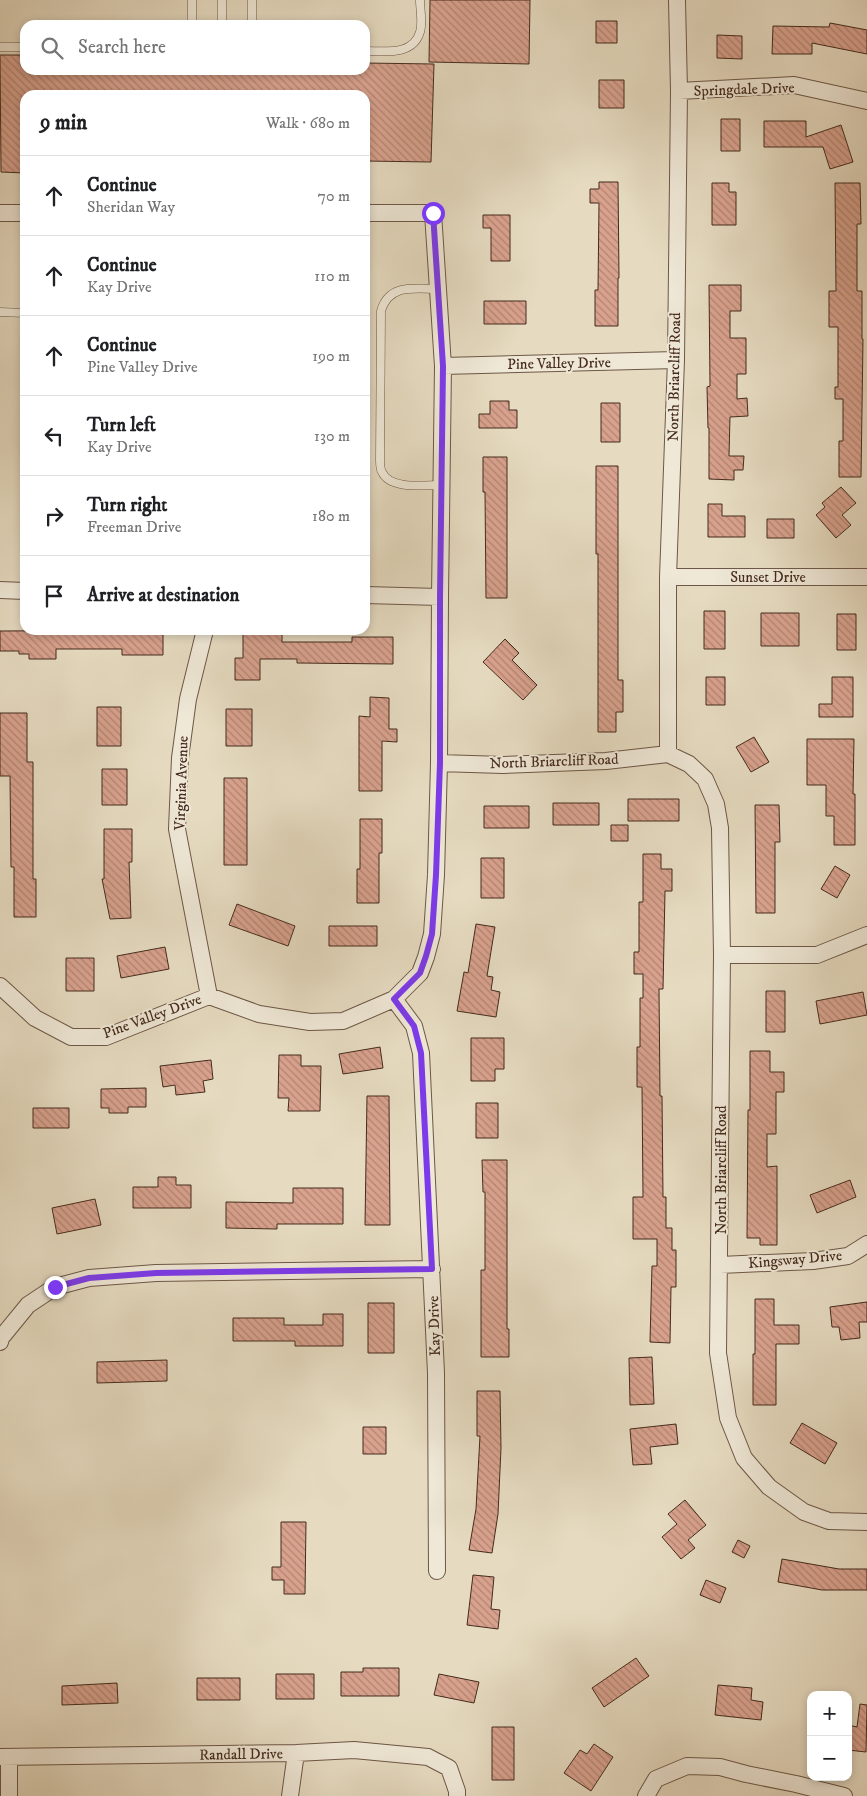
<!DOCTYPE html>
<meta charset="utf-8">
<style>
:root{--surface:#fff;--page:#f6f6f6;--text:#202124;--muted:#757577;--line:#e0e0e0}
body{margin:0;font-family:"IM FELL DW Pica",serif;background:var(--page);color:var(--text)}
.controls{position:absolute;right:15px;bottom:15px;display:grid;overflow:hidden;border-radius:10px;box-shadow:0 2px 8px #0003}
.controls button{width:45px;height:45px;display:grid;place-items:center;padding:0;border:0;border-bottom:1px solid var(--line);background:var(--surface);color:var(--text);font:25px sans-serif}
.stop{position:absolute;width:15px;height:15px;margin:-11px;border:4px solid #7c3aed;border-radius:50%;background:#fff}
.stop.end{background:#7c3aed;border-color:#fff;box-shadow:0 1px 5px #0008}
.list{margin:0;padding:0;list-style:none}
h2{display:flex;justify-content:space-between;align-items:center;height:65px;margin:0;padding:0 20px;font-size:21px}
h2 small{font-size:16px;font-weight:400;color:var(--muted)}
.list li{display:grid;grid-template-columns:32px 1fr auto;gap:15px;align-items:center;box-sizing:border-box;height:80px;padding:0 20px;border-top:1px solid var(--line)}
.list b{display:block;font-size:19px;white-space:nowrap}
.list p{margin:0;font-size:16px;white-space:nowrap;color:var(--muted)}
.list em{font-size:16px;font-style:normal;color:var(--muted)}
.icon{flex:none;width:28px;height:28px;fill:none;stroke:currentColor;stroke-width:2;stroke-linecap:round;stroke-linejoin:round}
.map{position:relative;flex:none;width:867px;height:1796px;overflow:hidden}
.search{position:absolute;background:var(--surface);box-shadow:0 2px 8px #0003;left:20px;top:20px;width:350px;height:55px;display:flex;align-items:center;gap:12px;box-sizing:border-box;padding:0 18px;border-radius:15px;color:var(--muted);font-size:19px}
.panel{position:absolute;background:var(--surface);box-shadow:0 2px 8px #0003;left:20px;top:90px;width:350px;height:545px;border-radius:15px}
.map>svg:first-child{display:block}
</style>
<div class="map">
<svg width="867" height="1796" viewBox="0 0 867 1796">
<defs>
<pattern id="building-back-hatch" width="6" height="6" patternUnits="userSpaceOnUse" patternTransform="scale(1.25)"><rect width="6" height="6" fill="#d9a28e"/><path d="M-1 5l2 2M0 0l6 6M5-1l2 2" fill="none" stroke="#b28473"/></pattern>
</defs>
<rect width="100%" height="100%" fill="#e6dbc1"/>
<filter id="stains"><feTurbulence type="fractalNoise" baseFrequency=".004" numOctaves="4"/><feColorMatrix values="0 0 0 0 .2 0 0 0 0 .09 0 0 0 0 .02 0 0 0 .5 -.17"/></filter>
<radialGradient id="worn" r=".72"><stop offset=".6" stop-color="#630" stop-opacity="0"/><stop offset="1" stop-color="#630" stop-opacity=".3"/></radialGradient>
<!-- building -->
<path fill="url(#building-back-hatch)" stroke="#452b1d" d="M430,0h100l-1,64 -100,-2z
M596,21h21v22h-21z
M830,23l37,7v24l-55,-11v11h-40l1,-28 56,1z
M717,35l25,1v23l-25,-1z
M0,55h25v15h340v-7l69,1 -3,98 -66,-1v-66h-340v78l-24,-1z
M599,80h25v28h-25z
M721,119h19v32h-19z
M764,121h42v16l35,-12 12,37 -23,7 -7,-22h-59z
M599,182h19l1,96h-1v48h-23v-36h3l1,-87h-9v-14h9z
M712,183h17v9h7v33h-24z
M835,183h25l1,41h-4v67h5v48h1l-2,138h-22v-36h4v-42h-8v-12h3v-60h-9v-36h7z
M483,215h27v46h-19v-33h-8z
M709,285h32v26h-11v27h16v36h-9v25l10,-1 1,18 -18,1 -1,39h15l-1,14h-9v10l-25,-1v-51h-1l-1,-41 3,-1z
M484,301h42v23h-42z
M490,401h19v9h8v18h-38v-14h11z
M601,403h19v39h-19z
M483,457h24v141h-21l-1,-106h-2z
M596,466h22v214h5v32h-7v20h-18v-178h-2z
M841,487l15,16 -14,12 9,10 -15,13 -20,-23 9,-8 -3,-4z
M708,504h14v12h23v21h-37z
M767,519h27v19h-27z
M704,611h21v38h-21z
M761,613h38v33h-38z
M837,614h19v36h-19z
M163,630v25h-41v-6h-66v10h-27v-5h-10v-3h-19v-20z
M243,634h39v8h70v-5h41v27l-96,-1v-4h-37v21h-25v-22h8z
M505,639l14,14 -7,7 25,25 -14,15 -40,-38z
M706,677h19v28h-19z
M832,677h21v40h-34v-13h13z
M370,697l19,1v31h8v13l-15,-1v50h-23v-75l11,1z
M97,707h24v39h-24z
M226,709h26v37h-26z
M0,713h27v49h6v117h3v38h-22v-50h-3l-1,-91h-10z
M754,737l15,25 -18,10 -15,-25z
M807,739h47l-1,55h2v51h-21v-29h-8v-31h-19z
M102,769h25v36h-25z
M224,778h23v87h-23z
M628,799h51v22h-51z
M553,803h46v22h-46z
M755,805h24l1,37h-5v71h-19z
M484,806h45v22h-45z
M360,819h22v34h-3v50h-22v-34h3z
M611,825h17v16h-17z
M104,829h28v33h-3l2,56 -21,1 -8,-40h2z
M643,854h18v15h11v22h-7l-2,98h-4l1,107h2l1,101h3v31h6v22h4v37h-5l-1,56 -20,-1 2,-76h5v-27h-24v-42h10l-1,-110h-5v-40h3v-49h3v-24h-9v-22h5v-50h4z
M481,858h23v40h-23z
M835,866l15,9 -13,23 -16,-9z
M237,904l58,22 -7,20 -59,-21z
M476,924l19,3 -8,49 6,1 -2,13 9,2 -4,25 -39,-6 7,-39 4,1z
M329,926h48v20h-48z
M165,947l4,22 -48,9 -4,-22z
M66,958h28v33h-28z
M766,991h19v41h-19z
M863,992l4,23 -47,9 -4,-23z
M471,1038h33v31h-9v12h-24z
M380,1047l3,21 -40,6 -4,-20z
M750,1051h20v21h14v20h-8v42h-9v33l10,-1v79h-17v-7h-13l1,-128h2z
M279,1055h22v11h20l-1,45h-32l1,-13h-11z
M211,1060l2,19 -10,2 2,11 -29,3 -1,-10 -12,2 -3,-21z
M146,1088v19h-18v6h-19v-5h-8v-19z
M367,1096h22l1,129h-25z
M476,1103h22v35h-22z
M33,1108h36v20h-36z
M482,1160h25v169h2v28h-28v-87h4v-78h-2z
M158,1177h18v8h15v23h-58v-21h25z
M850,1180l6,17 -39,16 -7,-18z
M293,1188h50v36h-66v5l-51,-1v-26l67,1z
M95,1199l6,26 -44,9 -5,-26z
M755,1299h19v26h25v19h-23v61h-23v-51h2z
M867,1302v20h-8l1,16 -19,2 -2,-13h-7l-2,-20z
M368,1303h26v50h-26z
M323,1314h20v32h-48v-5h-62v-23h51v7h39z
M652,1357l2,47 -24,1 -1,-47z
M167,1360v21l-70,2v-21z
M477,1391h23l1,57 -3,66 -6,39 -23,-3 7,-41 4,-73h-3z
M802,1423l35,20 -12,21 -35,-21z
M676,1424l2,20 -28,3 2,17 -19,1 -3,-36z
M363,1427h23v27h-23z
M685,1500l21,25 -18,15 7,8 -14,11 -19,-22 15,-13 -9,-10z
M281,1522h25l-1,72h-21v-14h-12v-13h9z
M738,1540l12,6 -6,12 -12,-6z
M782,1559l57,10h28v21h-45l-44,-8z
M473,1575l21,2 -3,32 9,1 -2,19 -31,-4z
M706,1580l20,8 -6,15 -20,-8z
M636,1658l13,18 -45,31 -12,-19z
M363,1668h36v28h-58v-24h22z
M276,1674h38v25h-38z
M439,1674l40,8 -5,21 -40,-8z
M197,1678h43v22h-43z
M117,1683l1,20 -56,2v-19z
M718,1685l34,3 -1,12 12,2 -2,18 -46,-5z
M860,1704l7,1 -1,47 -18,-2v-25l9,2z
M492,1727h22v53h-22z
M594,1744l19,13 -22,34 -27,-18 16,-23 7,4z"/>
<g fill="none" stroke-linecap="round" stroke-linejoin="round">
<defs>
<path id="lane" d="M192,0v25
M222,25v-25
M252,25v-25
M0,47h25
M365,51c20,0 48,5 55,-19 3,-9 0,-22 0,-32
M438,289c-23,0 -49,-6 -57,22l-1,149c0,4 0,9 2,12 8,18 43,13 59,13
M0,312l25,1"/>
<path id="street" d="M679,91l115,-6 73,16
M0,213h25
M443,366l233,-6
M668,577h199
M0,590l25,1
M365,595l75,2
M205,630l-17,69 -8,59 -3,71 32,167
M668,754v-177l8,-217 3,-269 -2,-91
M439,763l64,2 103,-4 62,-7 21,10 16,15 11,25 4,24 2,127 -4,398 10,65 16,40 25,29 35,25 25,9 38,1
M722,955h95l50,-20
M0,986l35,32 36,19h35l103,-41 50,18 51,8 33,-1 51,-22 26,-26 6,-16 6,-23 4,-59 3,-112 1,-166 3,-231 -10,-153h-68
M394,999l20,27 7,27 15,320 1,198
M720,1265l93,-4 35,-5 19,-12
M0,1342l1,-4 27,-33 27,-18 34,-9 67,-5 276,-4
M0,1757l296,-4 58,-3 74,7 21,11 8,23v5
M9,1757v39
M290,1796l6,-43
M646,1796l10,-17 31,-13 33,1 26,7 50,10 48,12"/>
</defs>
<!-- lane casing -->
<use href="#lane" stroke="#6d5746" stroke-width="9"/>
<!-- street casing -->
<use href="#street" stroke="#6d5746" stroke-width="18"/>
<!-- lane -->
<use href="#lane" stroke="#efe8d7" stroke-width="8"/>
<!-- street -->
<use href="#street" stroke="#efe8d7" stroke-width="16"/>
</g>
<g fill="none" stroke-linecap="round" stroke-linejoin="round">
<!-- route -->
<path stroke="#7c3aed" stroke-width="6" d="M55,1287l34,-9 67,-5 276,-4 -11,-216 -7,-27 -20,-27 26,-26 6,-17 6,-22 4,-59 4,-112v-166l3,-231 -10,-153"/>
</g>
<g text-anchor="middle" stroke-width="4" stroke-linejoin="round" paint-order="stroke">
<!-- street labels -->
<g font-size="15" fill="#452b1d" stroke="#efe8d7">
<text transform="translate(744 89) rotate(-2)" y="5">Springdale Drive</text>
<text transform="translate(559 363) rotate(-1)" y="5">Pine Valley Drive</text>
<text transform="translate(674 377) rotate(-89)" y="5">North Briarcliff Road</text>
<text x="768" y="582">Sunset Drive</text>
<text transform="translate(554 761) rotate(-2)" y="5">North Briarcliff Road</text>
<text transform="translate(181 783) rotate(-88)" y="5">Virginia Avenue</text>
<text transform="translate(152 1016) rotate(-20)" y="5">Pine Valley Drive</text>
<text transform="translate(721 1170) rotate(-90)" y="5">North Briarcliff Road</text>
<text transform="translate(795 1259) rotate(-5)" y="5">Kingsway Drive</text>
<text transform="translate(434 1326) rotate(-92)" y="5">Kay Drive</text>
<text transform="translate(241 1754) rotate(-1)" y="5">Randall Drive</text>
</g>
</g>
<rect width="100%" height="100%" filter="url(#stains)"/>
<rect width="100%" height="100%" fill="url(#worn)"/>
</svg>
<div class="controls">
<button>+</button>
<button>−</button>
</div>
<div class="stop" style="left:433px;top:213px"></div>
<div class="stop end" style="left:55px;top:1287px"></div>
<div class="search"><svg class="icon" aria-label="search" viewBox="0 0 24 24"><circle cx="10" cy="10" r="6"/><path d="M15 15l6 6"/></svg>Search here</div>
<section class="panel">
<h2>9 min<small>Walk · 680 m</small></h2>
<ul class="list">
<li><svg class="icon" aria-label="ahead" viewBox="0 0 24 24"><path d="M12 20V5M6 11l6-6 6 6"/></svg><div><b>Continue</b><p>Sheridan Way</p></div><em>70 m</em></li>
<li><svg class="icon" aria-label="ahead" viewBox="0 0 24 24"><path d="M12 20V5M6 11l6-6 6 6"/></svg><div><b>Continue</b><p>Kay Drive</p></div><em>110 m</em></li>
<li><svg class="icon" aria-label="ahead" viewBox="0 0 24 24"><path d="M12 20V5M6 11l6-6 6 6"/></svg><div><b>Continue</b><p>Pine Valley Drive</p></div><em>190 m</em></li>
<li><svg class="icon" aria-label="left" viewBox="0 0 24 24"><path d="M17 20v-9H6M10 6l-5 5 5 5"/></svg><div><b>Turn left</b><p>Kay Drive</p></div><em>130 m</em></li>
<li><svg class="icon" aria-label="right" viewBox="0 0 24 24"><path d="M7 20v-9h11M14 6l5 5-5 5"/></svg><div><b>Turn right</b><p>Freeman Drive</p></div><em>180 m</em></li>
<li><svg class="icon" aria-label="arrive" viewBox="0 0 24 24"><path d="M6 21V4h12l-3 4 3 4H6"/></svg><div><b>Arrive at destination</b></div></li>
</ul>
</section>
</div>
